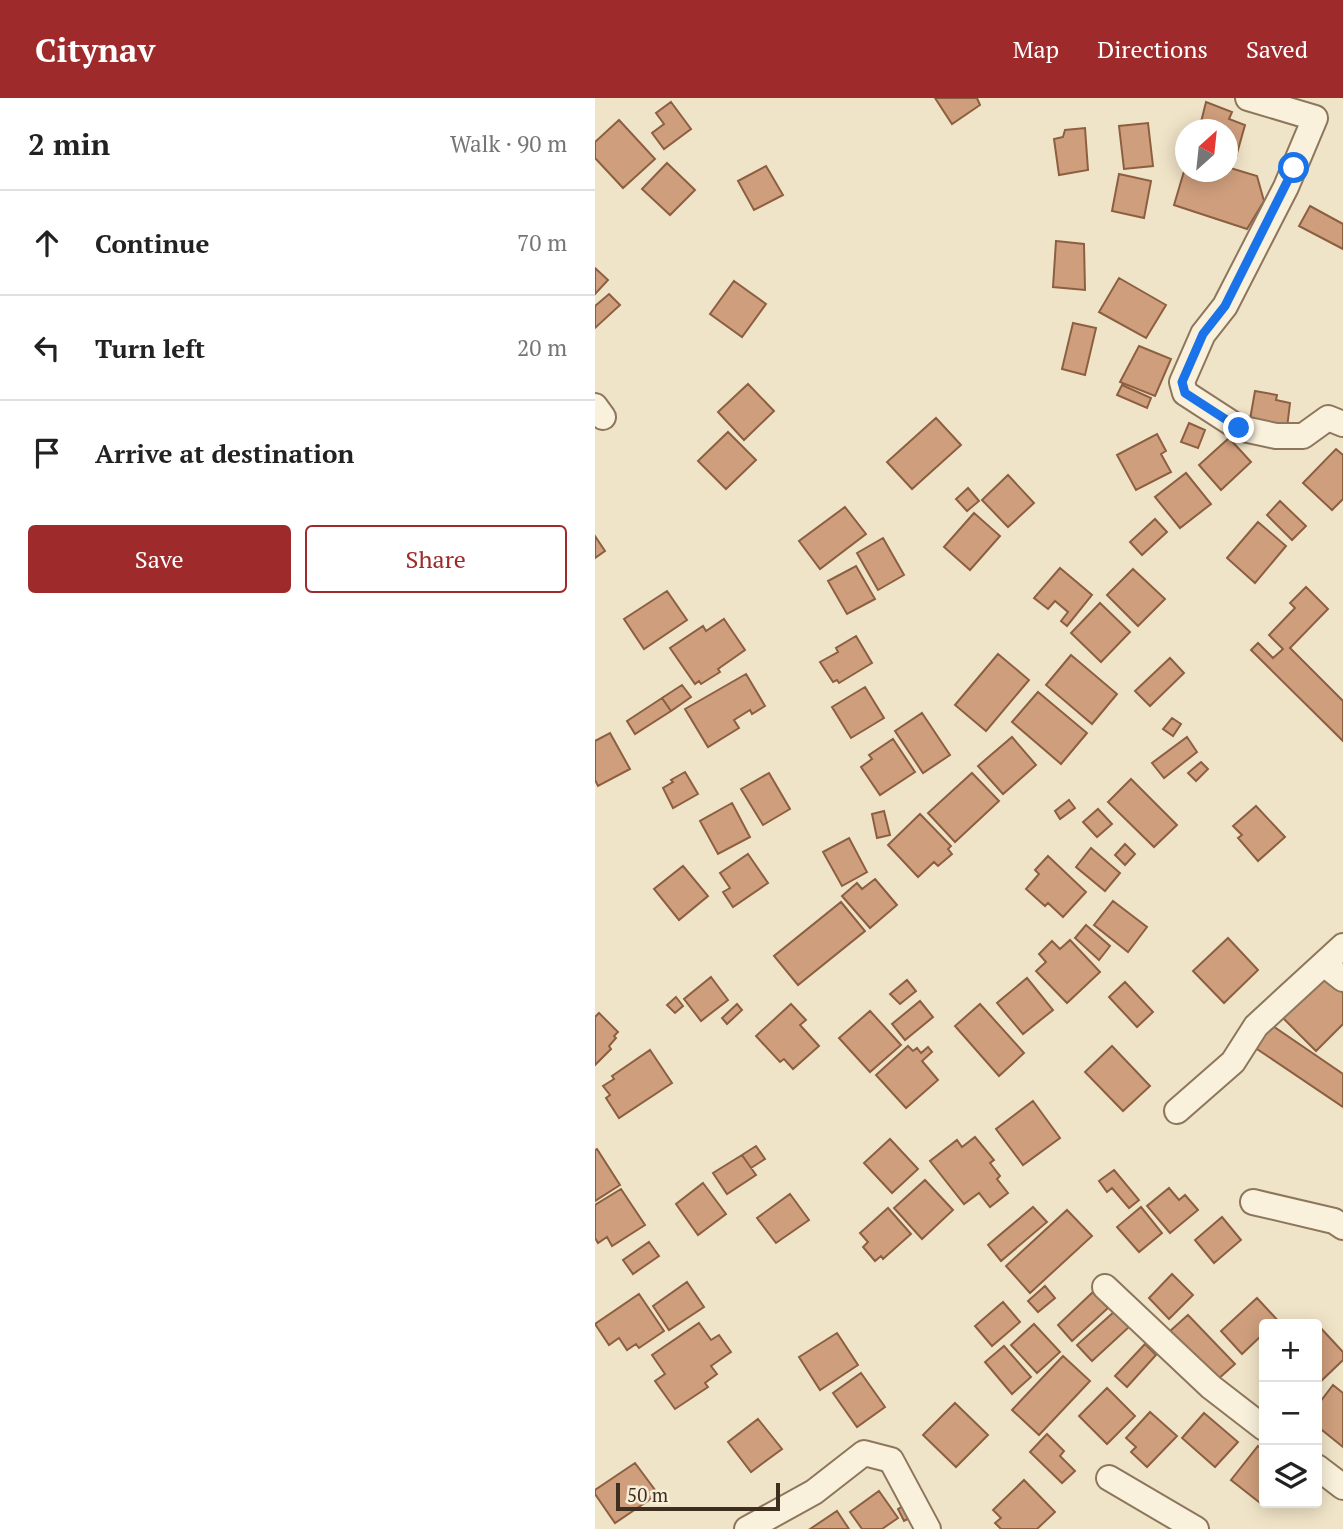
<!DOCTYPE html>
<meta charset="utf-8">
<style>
:root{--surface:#fff;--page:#f6f6f6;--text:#222;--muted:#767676;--line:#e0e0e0;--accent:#9e2a2b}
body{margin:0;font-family:"PT Serif",serif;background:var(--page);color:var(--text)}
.controls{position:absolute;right:21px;bottom:21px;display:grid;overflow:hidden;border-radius:7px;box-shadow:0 4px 18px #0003}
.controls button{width:63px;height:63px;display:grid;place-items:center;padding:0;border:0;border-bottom:2px solid var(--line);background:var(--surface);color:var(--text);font:35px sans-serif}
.compass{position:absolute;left:580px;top:21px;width:63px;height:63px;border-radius:50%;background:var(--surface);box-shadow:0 4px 18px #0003;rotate:27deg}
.scale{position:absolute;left:21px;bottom:18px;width:164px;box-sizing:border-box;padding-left:7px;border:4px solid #3d2e20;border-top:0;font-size:19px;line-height:24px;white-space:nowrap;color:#3d2e20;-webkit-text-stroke:5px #f7eed8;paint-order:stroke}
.stop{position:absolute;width:21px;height:21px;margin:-16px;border:5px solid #1a73e8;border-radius:50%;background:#fff}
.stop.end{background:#1a73e8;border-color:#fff;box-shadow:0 2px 7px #0008}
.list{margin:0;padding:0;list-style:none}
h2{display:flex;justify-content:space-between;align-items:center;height:91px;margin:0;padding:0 28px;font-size:30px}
h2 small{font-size:23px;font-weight:400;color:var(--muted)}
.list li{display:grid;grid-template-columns:46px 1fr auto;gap:21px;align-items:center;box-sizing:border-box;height:105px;padding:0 28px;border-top:2px solid var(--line)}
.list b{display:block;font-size:26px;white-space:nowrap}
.list em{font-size:23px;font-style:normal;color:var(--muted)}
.actions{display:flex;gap:14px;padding:21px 28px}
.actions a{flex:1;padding:16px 0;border:2px solid var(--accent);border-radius:7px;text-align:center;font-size:24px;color:var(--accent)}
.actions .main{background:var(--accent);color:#fff}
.icon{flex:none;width:38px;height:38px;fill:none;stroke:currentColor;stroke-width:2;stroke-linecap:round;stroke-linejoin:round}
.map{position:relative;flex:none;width:748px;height:1431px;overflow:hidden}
header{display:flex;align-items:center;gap:42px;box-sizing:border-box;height:98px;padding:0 35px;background:var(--accent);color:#fff}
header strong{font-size:33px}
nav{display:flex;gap:38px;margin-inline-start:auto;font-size:24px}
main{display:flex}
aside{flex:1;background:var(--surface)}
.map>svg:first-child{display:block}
</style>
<header>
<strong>Citynav</strong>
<nav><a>Map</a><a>Directions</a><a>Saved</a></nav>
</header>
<main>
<aside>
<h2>2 min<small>Walk · 90 m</small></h2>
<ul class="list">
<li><svg class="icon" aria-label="ahead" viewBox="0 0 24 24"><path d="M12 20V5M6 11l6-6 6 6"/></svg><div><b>Continue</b></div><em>70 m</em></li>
<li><svg class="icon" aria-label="left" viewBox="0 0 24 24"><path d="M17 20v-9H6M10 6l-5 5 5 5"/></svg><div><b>Turn left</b></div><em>20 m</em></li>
<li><svg class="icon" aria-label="arrive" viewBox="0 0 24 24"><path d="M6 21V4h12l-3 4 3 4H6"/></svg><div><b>Arrive at destination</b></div></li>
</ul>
<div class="actions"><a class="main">Save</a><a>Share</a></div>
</aside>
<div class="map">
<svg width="748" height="1431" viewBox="0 0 748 1431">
<rect width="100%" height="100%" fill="#f0e4c8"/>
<!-- building -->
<path fill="#cf9f7d" stroke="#8d5f41" stroke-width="2" d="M340,0h42l3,7 -28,19z
M76,4l20,27 -27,20 -12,-16 12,-9 -8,-11z
M611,4l26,10 -3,7 16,6 -9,32 -9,-3v-24h-28z
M24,22l36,39 -32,29 -28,-30v-16z
M553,25l5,43 -29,3 -5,-43z
M490,30l3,42 -29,5 -5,-36 9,-2 2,-7z
M72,65l28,27 -25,25 -28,-26z
M171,68l17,29 -29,15 -16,-29z
M632,69l30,9 7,25 -17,28 -73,-24 11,-37v4h42z
M524,76l32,7 -7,37 -32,-7z
M715,108l33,18v25l-44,-23z
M461,143l28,3 1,46 -32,-3z
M0,170l13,12 -13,14z
M524,180l47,27 -20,33 -47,-26z
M139,183l32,23 -24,33 -32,-23z
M14,196l11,11 -25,23v-22z
M478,225l23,5 -11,47 -23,-6z
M544,248l32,13 -16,37 -35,-14z
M153,286l26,27 -30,29 -26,-28z
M527,287l29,13 -4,10 -30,-13z
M660,293l22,4 -1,5 14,3 -3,25 -38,-3z
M341,320l25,27 -49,44 -25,-27z
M594,325l16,7 -7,18 -17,-6z
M133,334l28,28 -30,29 -28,-28z
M562,336l9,17 -5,3 10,18 -35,18 -19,-35z
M634,340l22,24 -30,28 -22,-25z
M741,351l7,6v44l-11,11 -29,-27z
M591,375l25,31 -31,24 -25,-31z
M413,377l26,28 -26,24 -26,-27z
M373,390l11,13 -12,10 -11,-12z
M685,403l26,25 -14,14 -25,-25z
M250,409l21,27 -46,35 -21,-28z
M379,415l26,23 -30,34 -26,-23z
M560,421l12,13 -25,23 -12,-13z
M663,424l28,24 -31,37 -28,-25z
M0,438l10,15 -10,7z
M288,440l21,37 -26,15 -21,-37z
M261,468l19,33 -28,15 -19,-33z
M465,470l32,27 -25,31 -6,-5 7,-9 -13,-11 -7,8 -14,-11z
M538,471l32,30 -27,27 -31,-31z
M711,489l22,22 -38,39 53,53v40l-92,-91 7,-7 15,15 10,-9 -14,-14 26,-27 -5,-5z
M72,493l20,29 -43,29 -20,-30z
M505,505l30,29 -29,30 -30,-29z
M129,521l21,31 -27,19 2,3 -19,12 -2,-3 -4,3 -25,-36 33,-22 3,5z
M261,538l16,27 -33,20 -2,-3 -4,2 -13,-20 18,-10 -2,-4z
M403,556l31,26 -43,51 -31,-26z
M476,557l46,39 -25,30 -46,-39z
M575,560l14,15 -34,33 -15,-15z
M151,576l19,32 -13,8 -2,-4 -16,10 5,8 -31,19 -23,-38z
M87,587l9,12 -20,14 -9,-13z
M270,589l19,31 -33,20 -19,-31z
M443,594l49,41 -26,31 -49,-42z
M67,600l9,13 -36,23 -8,-13z
M327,615l28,42 -27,18 -28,-42z
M577,620l9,6 -8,12 -10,-7z
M15,635l20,36 -32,17 -3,-6v-39z
M417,639l24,28 -33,29 -25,-28z
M592,639l10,15 -33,26 -12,-15z
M298,641l22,33 -35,23 -19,-28 11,-8 -3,-4z
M606,664l7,7 -12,12 -8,-8z
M90,674l13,22 -25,14 -10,-20 10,-6 -2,-2z
M174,675l21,36 -27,16 -22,-36z
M377,675l27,28 -44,41 -27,-29z
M536,681l46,46 -23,22 -46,-45z
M474,702l6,8 -15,11 -5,-8z
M137,705l18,34 -32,17 -18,-33z
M661,708l29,31 -27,24 -20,-23 4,-3 -9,-9z
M503,711l14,15 -15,13 -14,-15z
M289,713l6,24 -13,3 -5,-24z
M325,716l31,32 -3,3 4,5 -14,12 -4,-4 -16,15 -30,-32z
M254,740l18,34 -25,14 -19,-34z
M530,746l10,10 -10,11 -10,-10z
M496,750l29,25 -15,18 -29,-24z
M153,756l20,29 -35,24 -10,-15 7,-4 -10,-15z
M453,758l38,36 -23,25 -15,-14 -3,3 -19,-17 13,-15 -4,-4z
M88,768l25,30 -29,24 -25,-31z
M280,781l22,26 -27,23 -28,-32 15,-13 5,6z
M518,803l34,26 -19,25 -34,-27z
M246,804l24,29 -67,54 -24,-29z
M491,827l24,21 -11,14 -24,-22z
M633,840l30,32 -34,33 -31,-32z
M475,842l30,32 -33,31 -31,-32 10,-9 -7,-8 13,-13 8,8z
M730,877l18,18v31l-27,27 -33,-33z
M116,879l17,23 -27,21 -17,-22z
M432,880l26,32 -30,24 -26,-31z
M312,882l9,11 -16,13 -10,-10z
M530,884l28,30 -16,15 -28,-30z
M81,899l7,9 -8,7 -8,-8z
M325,903l13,16 -28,23 -13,-16z
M142,906l5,6 -15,14 -5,-6z
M196,906l15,16 -6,5 19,21 -26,23 -9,-10 -4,3 -24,-26z
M385,906l44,49 -25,23 -44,-50z
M275,913l31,34 -31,27 -31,-34z
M4,915l19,19 -4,4 2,2 -7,8 2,3 -16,16v-48z
M675,926l73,50v33l-89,-60z
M313,948l5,5 4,-3 4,5 7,-6 4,5 -10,9 16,19 -32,28 -30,-33z
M517,948l38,40 -27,25 -38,-39z
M55,952l22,33 -53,35 -13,-20 4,-3 -7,-9 11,-7 -2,-3z
M438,1003l27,37 -37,27 -27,-36z
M380,1039l19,23 -4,3 10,13 -3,3 11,14 -18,14 -11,-14 -15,11 -34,-43 27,-21 5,7z
M295,1041l28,30 -26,24 -28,-30z
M161,1048l9,13 -14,9 -9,-13z
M2,1051l23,36 -25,16v-51z
M147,1057l14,20 -29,19 -14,-21z
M519,1072l25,30 -10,8 -17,-20 -5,4 -8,-11z
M330,1082l28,30 -31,29 -28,-31z
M108,1085l23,31 -28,21 -22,-31z
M574,1090l10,12 6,-5 13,15 -28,23 -23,-27z
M26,1091l24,36 -33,21 -5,-9 -9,6 -3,-5v-33z
M195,1096l19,26 -33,23 -19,-25z
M438,1109l14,15 -46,39 -13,-16z
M546,1109l21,26 -23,19 -22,-25z
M293,1110l23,26 -28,25 -2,-3 -6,5 -12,-14 5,-5 -8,-9z
M472,1112l25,26 -62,57 -24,-27z
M627,1119l19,23 -27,23 -19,-23z
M54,1144l10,14 -26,18 -10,-14z
M577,1176l21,21 -24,24 -20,-21z
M92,1184l17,25 -35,23 -16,-24z
M450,1188l10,12 -17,14 -10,-11z
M498,1194l15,16 -36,33 -14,-16z
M44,1196l25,37 -25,17 -3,-4 -9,6 -8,-12 -10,7 -14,-21z
M662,1200l24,26h-17v14l-2,-3 -20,19 -21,-23z
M408,1204l17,20 -28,24 -17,-20z
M520,1213l14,16 -37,34 -15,-16z
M593,1217l47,49 -18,16 -47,-49z
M104,1225l12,17 8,-5 12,17 -20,14 6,8 -12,9 3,4 -33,22 -20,-28 10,-7 -13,-19z
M439,1226l26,28 -23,21 -26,-28z
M722,1226l26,28v8l-24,23 -2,-2z
M242,1235l21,32 -38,25 -21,-33z
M550,1246l11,11 -29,32 -12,-11z
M409,1248l27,31 -19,17 -27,-32z
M468,1258l27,25 -51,54 -27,-25z
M266,1275l24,34 -28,20 -24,-34z
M738,1287l10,8v54l-26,-21v-20z
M512,1290l28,28 -28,28 -28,-28z
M360,1305l33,32 -32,32 -33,-32z
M555,1314l27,24 -30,31 -16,-15 5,-5 -10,-9z
M609,1315l34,29 -23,25 -33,-29z
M163,1321l24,30 -31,23 -23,-30z
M452,1336l17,17 -4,5 15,15 -13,12 -32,-31z
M663,1348l6,5v52h3l-3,3 -33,-26z
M40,1365l23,31 -43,29 -20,-29v-4z
M429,1382l31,32 -18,17h-36l-6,-6 6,-5 -8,-8z
M284,1393l19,27 -16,11h-20l-12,-17z
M311,1406l6,13 -8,4 -6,-12z
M242,1413l12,18h-39z"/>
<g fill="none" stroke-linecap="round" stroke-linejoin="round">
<defs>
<path id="street" d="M653,0l67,20 -29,69 -61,119 -22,28 -21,48 3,11 54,35 37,8h27l25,-18 15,6
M0,308l8,11
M729,866l19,15
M582,1013l56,-49 23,-36 87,-80
M658,1104l81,19 9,6
M510,1189l106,100 53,41
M722,1369l26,20
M514,1380l87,51
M152,1431l67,-37 50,-39 27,7 37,69"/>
</defs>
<!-- street casing -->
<use href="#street" stroke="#8d765c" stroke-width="28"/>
<!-- street -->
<use href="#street" stroke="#faf1dc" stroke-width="24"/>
</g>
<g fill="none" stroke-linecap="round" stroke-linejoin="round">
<!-- route -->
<path stroke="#1a73e8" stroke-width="9" d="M644,330l-54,-35 -3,-11 21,-48 22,-28 69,-138"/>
</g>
</svg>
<div class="controls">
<button>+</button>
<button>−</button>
<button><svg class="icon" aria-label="layers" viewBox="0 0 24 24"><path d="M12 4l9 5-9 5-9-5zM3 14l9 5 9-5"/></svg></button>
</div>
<svg class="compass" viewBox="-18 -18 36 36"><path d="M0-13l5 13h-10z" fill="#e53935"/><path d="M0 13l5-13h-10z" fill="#767676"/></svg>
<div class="scale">50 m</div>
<div class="stop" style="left:699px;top:70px"></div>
<div class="stop end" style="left:644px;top:330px"></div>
</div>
</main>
